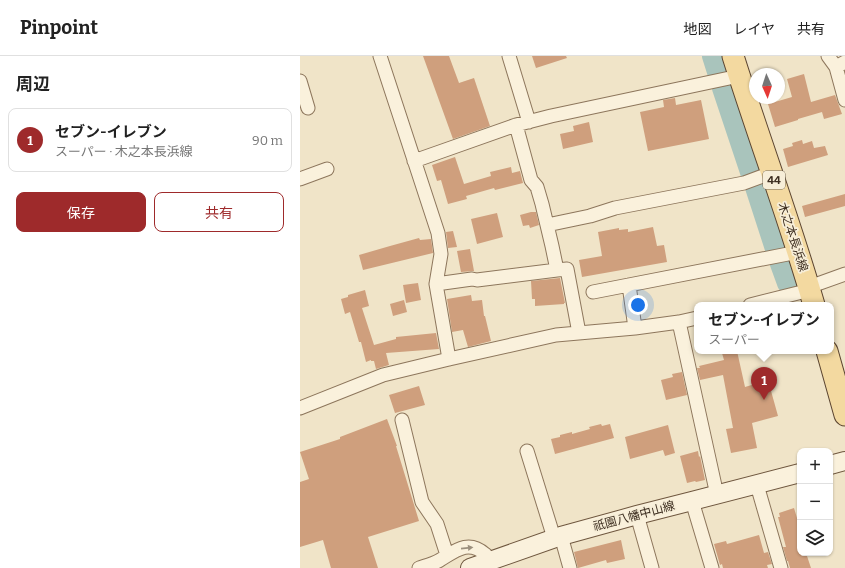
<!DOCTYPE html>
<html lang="ja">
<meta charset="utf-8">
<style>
:root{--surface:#fff;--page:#f2f2f2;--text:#222;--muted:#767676;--line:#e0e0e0;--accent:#9e2a2b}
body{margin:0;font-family:Bitter,"Noto Sans JP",serif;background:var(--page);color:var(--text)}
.controls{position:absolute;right:12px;bottom:12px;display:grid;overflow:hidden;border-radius:8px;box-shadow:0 1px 3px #0004}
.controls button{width:36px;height:36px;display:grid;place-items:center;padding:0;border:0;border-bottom:1px solid var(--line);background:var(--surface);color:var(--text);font:20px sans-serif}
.compass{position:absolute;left:449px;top:12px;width:36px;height:36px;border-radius:50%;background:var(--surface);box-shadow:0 1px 3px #0004;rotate:177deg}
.you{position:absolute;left:338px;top:249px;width:14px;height:14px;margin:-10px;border:3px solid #fff;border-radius:50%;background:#1a73e8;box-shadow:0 0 0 6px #1a73e833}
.badge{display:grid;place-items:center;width:26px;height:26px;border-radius:50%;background:var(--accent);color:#fff;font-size:13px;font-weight:700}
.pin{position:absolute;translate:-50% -33px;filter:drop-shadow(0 1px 2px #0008)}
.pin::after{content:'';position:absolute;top:21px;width:14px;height:12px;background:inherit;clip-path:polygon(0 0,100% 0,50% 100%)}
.popup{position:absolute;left:394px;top:246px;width:140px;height:52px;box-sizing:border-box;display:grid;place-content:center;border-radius:8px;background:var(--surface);filter:drop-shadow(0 1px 3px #0005);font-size:13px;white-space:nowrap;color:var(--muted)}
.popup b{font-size:15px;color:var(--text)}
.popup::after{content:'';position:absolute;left:50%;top:100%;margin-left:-8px;border:8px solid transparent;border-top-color:var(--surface)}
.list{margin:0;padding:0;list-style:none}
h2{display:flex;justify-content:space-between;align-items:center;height:52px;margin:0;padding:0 16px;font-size:17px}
h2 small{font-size:13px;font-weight:400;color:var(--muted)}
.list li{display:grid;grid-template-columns:26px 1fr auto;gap:12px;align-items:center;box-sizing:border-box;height:64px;margin:0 8px 8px;padding:0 8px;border:1px solid var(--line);border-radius:8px}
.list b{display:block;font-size:15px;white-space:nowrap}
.list p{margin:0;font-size:13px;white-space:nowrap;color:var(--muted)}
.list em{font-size:13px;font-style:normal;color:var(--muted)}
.actions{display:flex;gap:8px;padding:12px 16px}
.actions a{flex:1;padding:9px 0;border:1px solid var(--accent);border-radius:8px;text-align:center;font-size:14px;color:var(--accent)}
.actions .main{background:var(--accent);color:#fff}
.icon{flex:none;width:22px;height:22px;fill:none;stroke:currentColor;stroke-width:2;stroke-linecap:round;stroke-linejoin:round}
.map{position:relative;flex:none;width:545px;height:512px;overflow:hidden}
header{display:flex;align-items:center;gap:24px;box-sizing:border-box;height:56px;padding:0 20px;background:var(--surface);border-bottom:1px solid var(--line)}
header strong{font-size:19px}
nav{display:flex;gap:22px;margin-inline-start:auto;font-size:14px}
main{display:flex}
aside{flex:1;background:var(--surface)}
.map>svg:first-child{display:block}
</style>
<header>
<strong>Pinpoint</strong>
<nav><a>地図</a><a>レイヤ</a><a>共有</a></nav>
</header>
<main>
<aside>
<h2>周辺<small></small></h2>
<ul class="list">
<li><span class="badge">1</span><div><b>セブン-イレブン</b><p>スーパー · 木之本長浜線</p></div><em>90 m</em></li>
</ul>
<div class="actions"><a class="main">保存</a><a>共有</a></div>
</aside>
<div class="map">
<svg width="545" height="512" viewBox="0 0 545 512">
<rect width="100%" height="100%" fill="#f0e4c8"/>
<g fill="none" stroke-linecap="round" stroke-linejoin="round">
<!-- river -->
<path stroke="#a9c4bc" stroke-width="22" d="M413,0l6,19
M423,32l29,87
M456,131l21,65
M480,205l8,22 4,6"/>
</g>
<!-- building -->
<path fill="#cf9f7d" d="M123,0h26l10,27 15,-5 16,48 -37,13z
M232,0h34l1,2 -31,10z
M504,18l7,28 24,-7 7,19 -18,5 -2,-7 -24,7v1l-23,7 -7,-23 24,-7 -5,-18z
M375,42l1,7 25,-5 8,39 -61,12 -8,-39 24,-5 -1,-7z
M289,66l4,20 -30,7 -3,-15 14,-3 -1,-5z
M502,84l1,4 9,-3 2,7 11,-2 3,9 -40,12 -5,-18 10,-3 -1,-3z
M155,101l9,27 27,-8 -1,-4 21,-5 1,6 8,-2 3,12 -28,7 -1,-2 -28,8 1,3 -19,5 -7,-24 -4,1 -5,-16z
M545,138v12l-40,11 -3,-11z
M231,156h5l3,13 -9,3 -1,-3 -6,1 -3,-11z
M197,157l6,24 -26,7 -6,-25z
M353,171l4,19 7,-1 3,17 -85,15 -3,-17 23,-4 -4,-24 21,-4v2l9,-1v3z
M153,175l4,16 -9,1 -2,-16z
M119,182l1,2 11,-1 2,14 -70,17 -4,-15 31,-9z
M170,193l4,22 -13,1 -4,-21z
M260,222l5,25h-1v1l-29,2v-7h-3l-1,-18z
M118,227l3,17 -15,3 -3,-18z
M65,234l4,16 -7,2 12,37 22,-6v-2l40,-4 3,16 -53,4 3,12 -13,4 -2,-8h-3v-1l-5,2 -5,-20h-2l-9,-30 -5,2 -4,-15 7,-2v-2z
M171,239l1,6 10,-1 2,16h1l6,25 -23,6 -5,-17 -11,2 -5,-33z
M104,244l3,12 -14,4 -3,-12z
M432,295h5l8,36 23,-7 10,36 -26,7 5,25 -26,5 -5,-24 7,-1 -10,-53 -23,5 -3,-12h3l-1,-2 25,-6 -2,-7z
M382,316l5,23 -21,5 -5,-20 12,-3 -1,-3z
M119,330l6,19 -30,8 -6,-18z
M87,363l10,27h-1l23,75 -51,16 10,31h-47l-8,-28 -23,7v-65l9,-3 -9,-27 40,-13v-2z
M301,368l1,2 8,-2 4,14 -59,16 -4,-15 9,-2v-2l12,-3v2l18,-5 -1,-2z
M368,369l7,28 -10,3 -2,-6 -33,9 -5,-22z
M398,395l1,6 1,-1 5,24 -9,2 -1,-1 -8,2 -7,-27z
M494,452l6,20v25h6l5,15h-21l-2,-7h-1l-4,-14h3l-8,-30h2l-1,-4z
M459,479l5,18 4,-1 4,12 -5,1 1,3h-45l-1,-4 -2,1 -6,-21 12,-3 1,3z
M321,484l4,19 -18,4 -1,-3 -28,8 -4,-16z"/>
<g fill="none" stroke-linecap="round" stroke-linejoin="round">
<defs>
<path id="minor" d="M80,0l58,177 3,21 -5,30 13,75
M209,0l20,66
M528,0l8,11
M545,6l-9,5 9,33
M0,25l8,27
M216,69l15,55 6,7 5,17 10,42 5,24
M114,105l102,-36 35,-9 188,-40
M0,123l27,-10
M247,169l43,-9 25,-8 129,-25 27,-10
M136,228l36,-5 5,1 80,-10 10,-1 12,64
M329,229l6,43
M509,231l36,-13
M293,236l205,-40
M450,249l60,-15
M379,266l38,173
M0,352l83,-33 66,-16 107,-24 79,-7 44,-6 18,-4
M102,364l20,82 15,22 10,31
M227,395l27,87
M457,429l24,83
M392,445l20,67
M337,459l15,53
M261,480l9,32
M119,512c6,-2 15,-4 21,-8 15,-9 28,-21 45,-6 4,3 6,9 5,14"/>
<path id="secondary" d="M530,409l15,-4
M170,512l91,-32 76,-21 55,-14 108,-28"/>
<path id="primary" d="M433,0c26,83 57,165 81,249
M527,295l18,64"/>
</defs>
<!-- minor casing -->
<use href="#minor" stroke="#8d765c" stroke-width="15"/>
<!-- secondary casing -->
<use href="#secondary" stroke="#6f573f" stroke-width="20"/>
<!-- primary casing -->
<use href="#primary" stroke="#5b4430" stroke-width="23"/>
<!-- minor -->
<use href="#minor" stroke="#faf1dc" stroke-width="13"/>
<!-- secondary -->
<use href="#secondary" stroke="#faf1dc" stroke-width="18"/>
<!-- primary -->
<use href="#primary" stroke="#f3d9a0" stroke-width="21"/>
</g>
<!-- one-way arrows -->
<defs><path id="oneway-solid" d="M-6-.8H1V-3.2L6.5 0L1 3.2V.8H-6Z"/></defs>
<use fill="#9c907e" href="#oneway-solid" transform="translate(167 492) rotate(-6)"/>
<g text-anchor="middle" stroke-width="3.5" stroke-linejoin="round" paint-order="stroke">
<!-- shield labels -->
<rect fill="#f7eed8" stroke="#756857" stroke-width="1" x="463" y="115" width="22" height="18" rx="3"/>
<g font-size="11" font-weight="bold" fill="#3d2e20">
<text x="474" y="128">44</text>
</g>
<!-- street labels -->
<g font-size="12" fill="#3d2e20" stroke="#f7eed8">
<text transform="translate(493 181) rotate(72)" y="4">木之本長浜線</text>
<text transform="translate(334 460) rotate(-15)" y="4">祇園八幡中山線</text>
</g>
</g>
</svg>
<div class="controls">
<button>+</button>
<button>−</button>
<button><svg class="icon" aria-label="layers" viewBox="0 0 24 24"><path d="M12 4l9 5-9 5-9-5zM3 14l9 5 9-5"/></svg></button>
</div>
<svg class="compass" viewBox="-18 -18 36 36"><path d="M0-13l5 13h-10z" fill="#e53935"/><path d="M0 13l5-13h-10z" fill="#767676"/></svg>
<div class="you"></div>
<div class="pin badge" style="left:464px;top:344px">1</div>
<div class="popup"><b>セブン-イレブン</b>スーパー</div>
</div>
</main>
